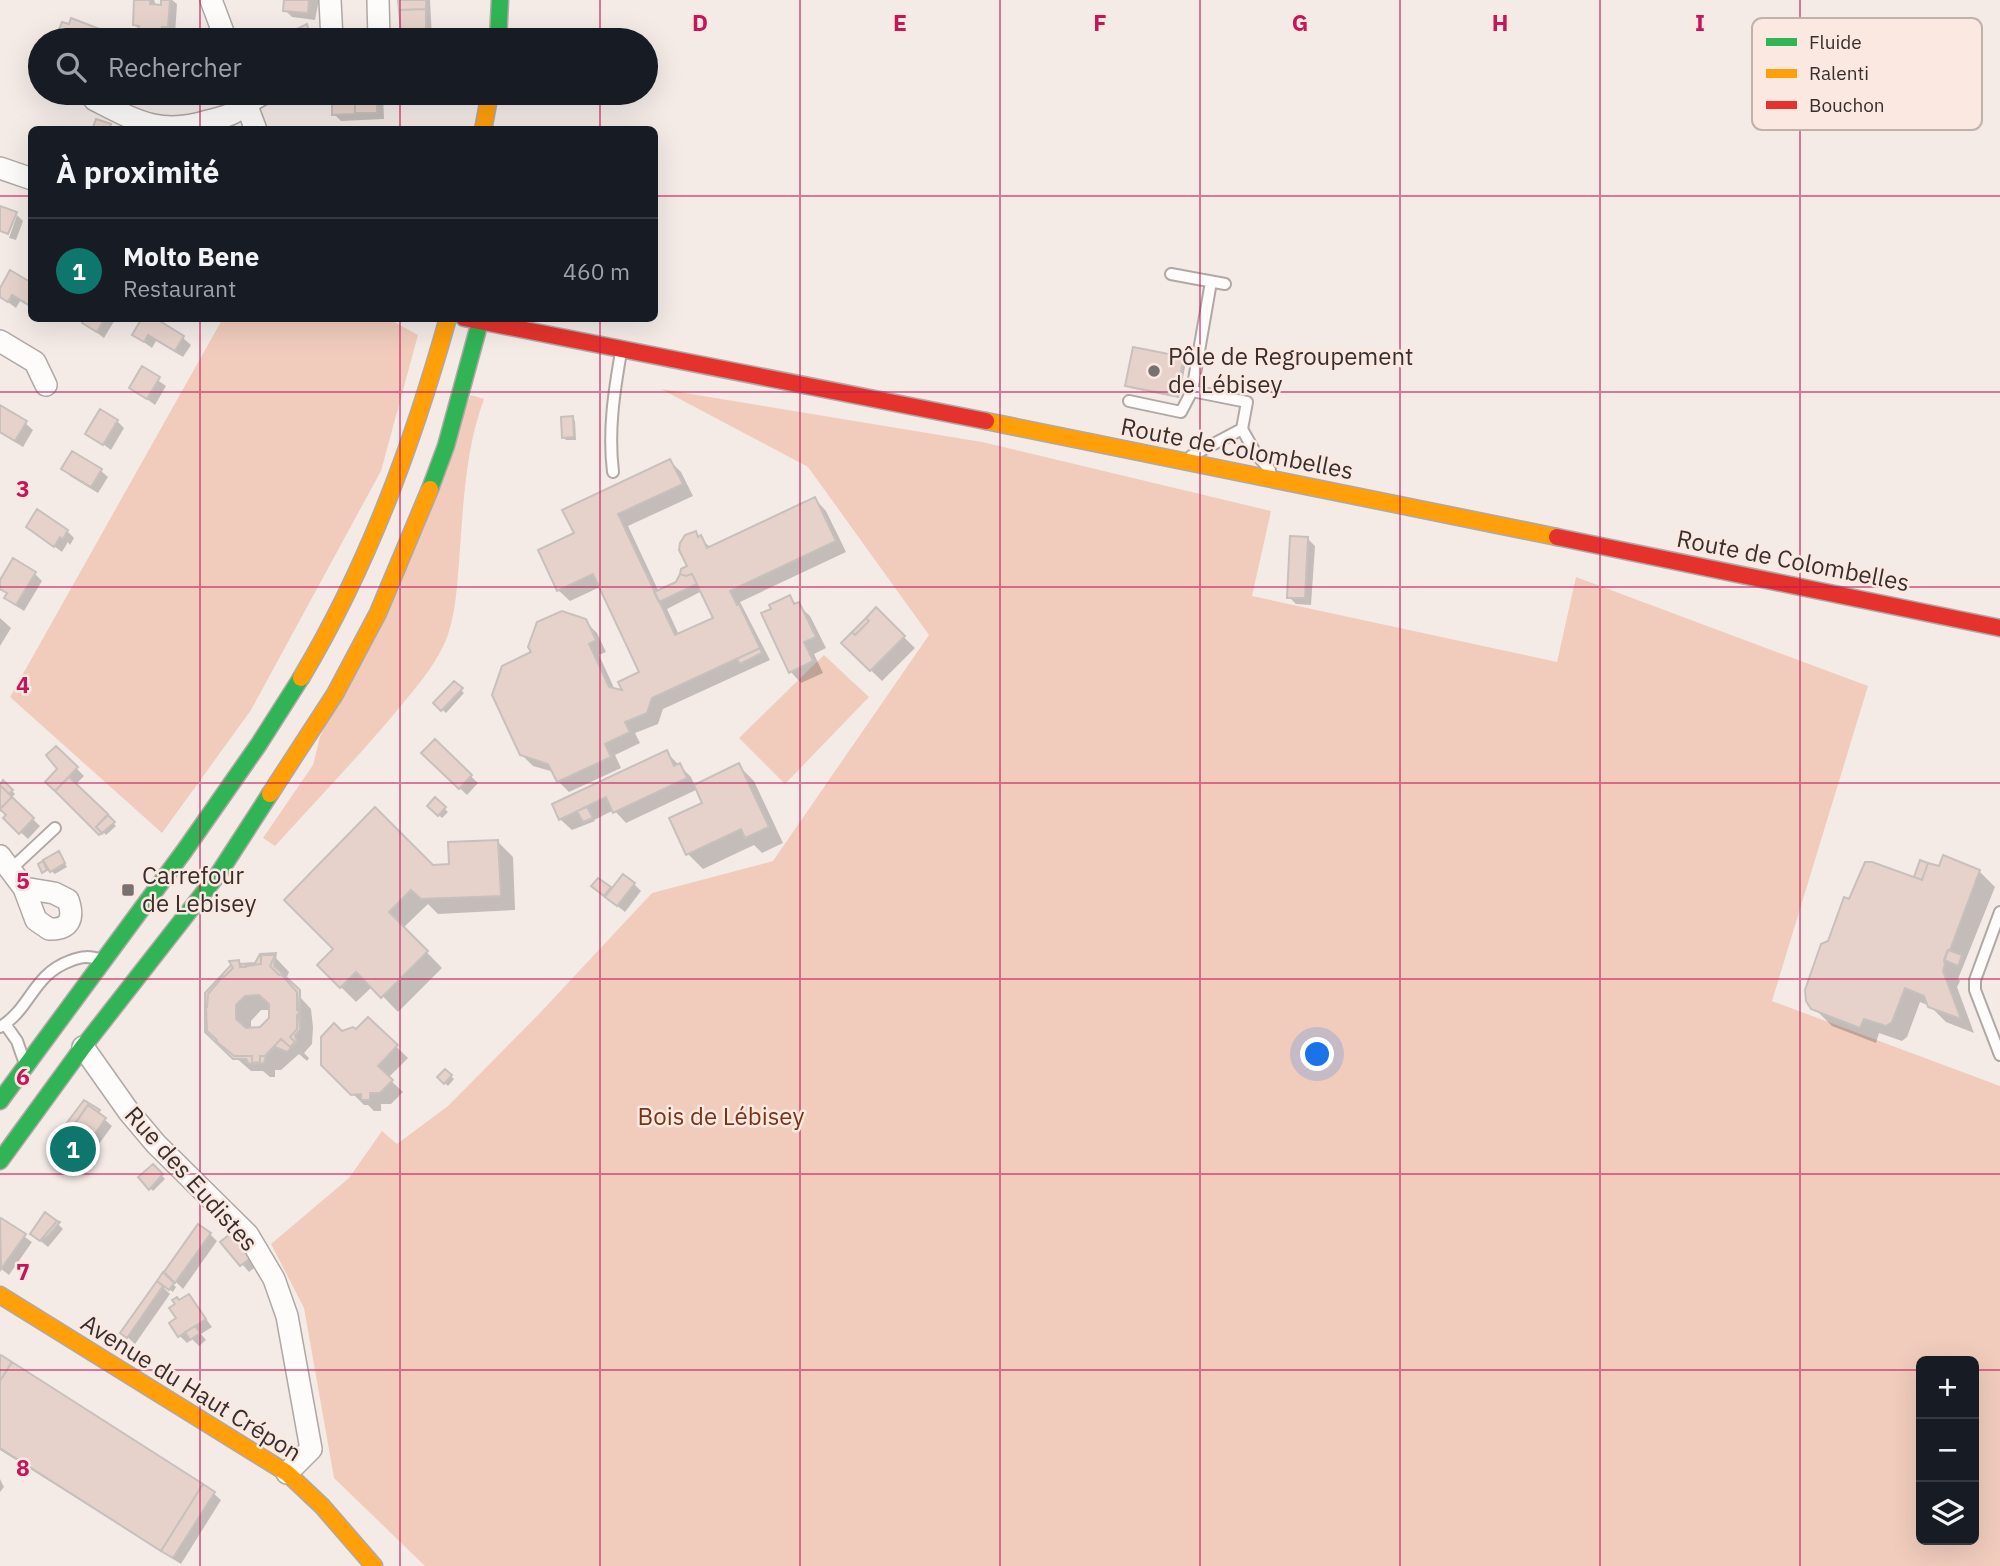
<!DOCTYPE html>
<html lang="fr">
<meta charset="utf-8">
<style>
:root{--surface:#171b24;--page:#242831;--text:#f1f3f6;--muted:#9ea1a6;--line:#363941;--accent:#0f766e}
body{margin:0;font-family:"IBM Plex Sans",sans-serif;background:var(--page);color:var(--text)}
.controls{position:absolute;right:21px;bottom:21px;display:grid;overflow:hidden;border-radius:10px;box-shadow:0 7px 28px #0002}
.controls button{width:63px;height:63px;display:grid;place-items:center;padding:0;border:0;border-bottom:2px solid var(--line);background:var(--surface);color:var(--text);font:35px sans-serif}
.you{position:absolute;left:1318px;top:1055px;width:24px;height:24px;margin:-18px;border:5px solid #fff;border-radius:50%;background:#1a73e8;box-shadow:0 0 0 10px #1a73e833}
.badge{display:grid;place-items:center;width:46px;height:46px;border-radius:50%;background:var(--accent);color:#fff;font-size:23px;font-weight:700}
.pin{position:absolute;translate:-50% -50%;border:4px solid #fff;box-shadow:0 2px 7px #0006}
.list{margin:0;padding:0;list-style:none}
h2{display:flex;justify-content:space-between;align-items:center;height:91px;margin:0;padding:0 28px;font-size:30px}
h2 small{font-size:23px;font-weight:400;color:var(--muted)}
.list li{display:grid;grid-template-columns:46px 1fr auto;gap:21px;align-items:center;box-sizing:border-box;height:105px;padding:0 28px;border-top:2px solid var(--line)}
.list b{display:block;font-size:26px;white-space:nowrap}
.list p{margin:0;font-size:23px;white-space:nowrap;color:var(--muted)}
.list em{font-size:23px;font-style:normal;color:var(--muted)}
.icon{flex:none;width:38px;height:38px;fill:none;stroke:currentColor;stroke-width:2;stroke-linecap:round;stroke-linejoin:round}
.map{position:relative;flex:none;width:2000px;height:1566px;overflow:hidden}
.search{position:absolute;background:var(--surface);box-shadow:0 7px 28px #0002;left:28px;top:28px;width:630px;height:77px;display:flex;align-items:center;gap:18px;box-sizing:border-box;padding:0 24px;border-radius:38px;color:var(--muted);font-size:26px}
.panel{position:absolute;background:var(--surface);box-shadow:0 7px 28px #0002;left:28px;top:126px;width:630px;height:196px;border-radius:10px}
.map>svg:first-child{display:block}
</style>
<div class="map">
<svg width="2000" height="1566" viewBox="0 0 2000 1566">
<rect width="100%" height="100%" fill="#f4ebe7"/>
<!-- green -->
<path fill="#f1ccbd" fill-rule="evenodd" d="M223,318l166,1 29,16 -37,136 -130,239 -89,123 -152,-136z
M661,389l321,53 289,69 -19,85 305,66 19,-85 292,109 -96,315 228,85v480h-1575l-91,-88 -30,-170 -33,-64 78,-66 33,-47 15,13 51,-38 90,-91 114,-122 121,-32 156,-226 -121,-168zM1921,1361h53v179h-53z
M471,395l13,4c-19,51 -21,110 -25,164 -2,22 -3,46 -10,68 -8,28 -31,54 -49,76 -40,48 -83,93 -125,139l-12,-8 50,-73 7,-28z
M824,655l45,42 -84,87 -46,-46z"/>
<!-- shadow -->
<path fill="#0003" fill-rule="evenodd" d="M136,0h18l3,7h6v-7h9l5,4 -2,30h-7v6l-20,-1 -13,-14z
M285,0h34l-4,20 -23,-3 -7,-7z
M401,0h29l2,38 -22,1 -7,-7z
M63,24l41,9 7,7h-54z
M307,27l10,13h-32l-1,-2z
M56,93h37l-2,15 -32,-12z
M334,93h47l2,2 1,24 -43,2 -7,-7z
M402,93h22l-3,8z
M17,215l6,6 -7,19 -7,-2z
M32,285v23l-12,-7 -4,7 -16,-12v-4z
M85,318h31l-12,20 -20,-15z
M152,318l31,20 8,7 -8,12 -27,-16 -4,7 -18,-13z
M1183,359l3,3 -7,36 -49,-10 -3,-3z
M142,369l24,17 -11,19 -24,-18z
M0,407l25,16 8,7 -10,17 -23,-14z
M572,418l3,3 1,19h-10l-3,-3z
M117,421l7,7 -13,22 -23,-17z
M670,461l11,11 12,24 -65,30 31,66 18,-9 12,-16 6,-34 16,15 104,-49 11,12 20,41 -106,50 30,58 -107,49 -5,15 -23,9 5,10 -25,12 6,13 -52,24 -11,-11 -4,-9 -21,-6 -12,-12 12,-101 52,-32 12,12 9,19 -7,3 16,35 11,3 15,-20 -41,-86 -30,14 -12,-11 18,-56zM702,591l13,28 -36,16 -12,-26z
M63,468l37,2 8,7 -10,16 -28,-17z
M28,527l39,4 7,7 -4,7 -2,-3 -6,10z
M1308,539l7,7 -4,59 -15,-1 -7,-7z
M14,561l21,13 7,7 -18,30 -11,-7 -7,-7 2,-3 -8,-7z
M790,598l20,18 16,32 -12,6 9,19 -22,10 -11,-12z
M876,610l39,38 -33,33 -39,-38z
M0,618l11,10 -11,18z
M454,683l10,10 -18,20 -11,-10z
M435,742l43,41 -11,12 -43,-42z
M56,748l28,28 -9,9 41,41 -10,9 -2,-2 -2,2 -55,-54 13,-12z
M666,752l25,25 4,9 44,-20 15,15 29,62 -21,10 -8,-8 -51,24 -15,-15 17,-50 -7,-15 -72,34 -12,-13 -20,10 1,1 -23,9 -12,-11z
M3,782l12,12 -4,4 29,28 -12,13 -23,-21 3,-3 -5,-6 -3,3v-24l6,6 2,-3z
M435,799l13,13 -6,6 -13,-12z
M498,842l15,15 2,53 -77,4 -10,-10 -25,24 39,40 -44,44 -25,-26 -17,16 -37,-37 113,-99h19z
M59,853l8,14 -12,7 -4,-3z
M1940,868l39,3 16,16 -37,92 2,2 -3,6 17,46 -28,-11 -16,-16 -10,-4 -13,35 -5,4 -23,-8 -3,10 -44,-17 -16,-16 13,-68 21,-40 71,-20 -5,-5z
M634,884l7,7 -16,21 -29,-23h14l2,2z
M274,956l15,16 -4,9 26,28 2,18 -1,17 -8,9 5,5 -2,3 -8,-7 -18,16h-6v7h-5l-7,-6h-12l-26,-23 -1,-69 15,-17 9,9zM261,1010h9l1,9 -10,10h-10v-8z
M368,1019l40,39 -20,20 15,14 -12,12h-10v7h-7l-6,-6h-4l-41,-41 19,-31 14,-1z
M445,1071l9,8 -6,7 -9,-9z
M84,1102l28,24 -31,43 -23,-19 16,-22z
M153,1166l12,13 -12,12 -13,-13z
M2,1221l30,21 -23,33 -9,-7z
M56,1222l7,7 -15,18 -16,-13z
M210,1234l7,7 -34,48 -17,-17z
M232,1234l27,30 -10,8 -26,-30z
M163,1275l13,12 -3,5 -11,-8 -1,1 9,9 -35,50 -12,-11z
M189,1296l23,31 -11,7 5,6 -7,6 -7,-7 -5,4 -7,-7v-34z
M0,1360l213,133 8,7 -40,64 -181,-114z
M0,1479l4,8 -4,5z"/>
<!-- building -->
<path fill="#e6d2cb" stroke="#c7c0bd" stroke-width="2" fill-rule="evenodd" d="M134,0h16v4l11,1v-5h9l-2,27h-6l-1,7 -22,-1v-7l-6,-1z
M284,0h25l-1,13 -25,-2z
M398,0h28v9l-27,1z
M426,9v23l-25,1 -2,-23z
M71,18l34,13 -3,9h-47l7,-18 7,2z
M307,24l5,16h-29l-2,-3z
M332,93h23v21l-23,1z
M355,93h22v20h-22z
M96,119l15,5 -2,6h-17z
M0,206l17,6 -9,22 -8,-3z
M10,270l22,13v24l-20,-12 -4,7 -8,-5v-9z
M85,318h20l-8,14 -15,-9z
M142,318h13l29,18 -9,15 -27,-16 -4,7 -12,-7z
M1133,347l51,10 -8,39 -51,-10z
M142,366l18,11 -13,22 -18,-11z
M0,405l27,16 -12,20 -15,-9z
M100,409l18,11 -15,25 -18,-11z
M573,416l1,21 -12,1 -1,-21z
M72,451l30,18 -11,18 -30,-18z
M670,459l13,25 -65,30 57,121 38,-17 -21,-44 -6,2 -6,-2 1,-5 6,-3 -8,-16 1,-7 5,-8 11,-4 2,6 3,-2 6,13 108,-51 21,44 -106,50 7,14 2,-1 21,44 -108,50 -5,15 -22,9 5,10 -25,12 6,13 -54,25 -9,-18 -28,-9 -28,-60 10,-29 29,-14 -3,-5 9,-25 25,-11 24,8 10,21 -7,4 20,43 13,3 -4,-8 21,-10 -46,-98 -36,17 -19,-41 36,-17 -12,-23z
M37,509l31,21 -5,9 -3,-2 -6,10 -28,-20z
M1290,536l18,1 -3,61h-18z
M13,558l23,14 -20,33 -12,-7 3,-5 -7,-4v-9z
M680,574l6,2 6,-2 5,10 -38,18 -5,-10 22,-10z
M790,595l4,9 5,-2 17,35 -12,5 9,19 -24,12 -28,-60 10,-4 -2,-4z
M876,607l29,29 -35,35 -29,-28 11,-11 3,3 14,-14 -3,-3z
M866,618l3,3 -14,14 -3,-3z
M760,648l2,5 -22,11 -3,-5z
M454,681l9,7 -22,23 -8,-8z
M435,739l37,36 -13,14 -38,-36z
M56,746l22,21 -23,24 -10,-9 12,-13 -11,-14z
M667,750l7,16 6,-3 7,15 -74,35 -7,-16 -47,23 -7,-16z
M739,763l30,64 -24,11 -4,-9 -55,26 -17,-37 33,-15 -8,-18z
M69,777l39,37 -12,13 6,6 -3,2 -44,-44z
M3,780l10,10 -4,4 -9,-9z
M0,785l12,12 -12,12z
M12,797l22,21 -15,16 -16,-16 3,-3 -6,-6z
M435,797l11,10 -8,9 -11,-10z
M375,807l58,58 16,-1 -1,-22 50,-2 3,56 -80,3 -10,-9 -22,22 39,39 -47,47 -25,-26 -16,16 -23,-23 16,-16 -49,-49z
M587,807l6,11 -10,4 -6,-11z
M108,815l7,7 -13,11 -6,-6z
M59,851l6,12 -15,9 -7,-12z
M1943,855l37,15 -30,80h-2l-4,12 1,2 -2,7 18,48 -33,-12 -4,-11 -19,-8 -13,34 -6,4 -22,-7 -4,9 -49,-19 -5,-8 -1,-11 16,-46 7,-3 16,-44 5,2 16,-37h7l50,18 6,-17 11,3z
M1920,860l8,3 -6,17 -8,-3z
M43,861l4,9 -5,3 -4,-9z
M623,874l12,9 -18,23 -12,-9z
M598,878l13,9 -7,9 -13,-10z
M1948,950l14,5 -4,11 -14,-6z
M276,953l-2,13 26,24v40l-5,5 2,7 -10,10 -12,-5 -9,9 -2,7 -15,1 -3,-5h-13l-28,-27v-39l26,-28 2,3 -9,9 -1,-1 -15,18 -1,13h-1l1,24 10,9 -1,1 18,15h18v7l8,-1v-6h5l16,-17 9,8 5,-5 -5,-5 7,-8 2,-19h-2v-18l-16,-18 -2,1 -9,-9 5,-11h-14v9l-21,3v-3l15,-1 5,-9z
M261,955h14l-5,11 9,9 2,-1 16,18 2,23h-2v14l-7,8 5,5 -5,5 -9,-8 -16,17h-5v6l-8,1v-7h-18l-18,-15 1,-1 -10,-9 -1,-24h1l1,-13 15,-18 1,1 9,-9 -4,-7 10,-1 1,7h6v-2l15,-1zM259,995l10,9v14l-9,9 -14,1 -10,-9v-14l9,-9z
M368,1017l30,28 -20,21 15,14 -13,13h-10v7h-9v-6l-10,1 -30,-30v-28l13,-14 8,8 11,-4 3,2z
M445,1069l7,6 -8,9 -7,-7z
M84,1100l16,10 -2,2 -10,-7 -16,23 -6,-4z
M88,1105l18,13 -32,45 -18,-13z
M153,1164l10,10 -14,16 -11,-13z
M45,1212l12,9 -17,20 -10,-7z
M1,1218l25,16 -25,35 -1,-49z
M57,1221l3,1 -12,14 -8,5z
M198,1224l13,9 -36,50 -11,-11z
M233,1232l20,24 -13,10 -20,-24z
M163,1272l11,11 -5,7 -12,-9z
M157,1281l6,5 -36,52 -7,-5z
M189,1294l17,25 -28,18 -9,-14 7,-5 -7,-10 6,-4 -3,-4 5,-3 2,3z
M195,1326l5,7 -10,7 -5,-8z
M1,1355l11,7 -12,19v-25z
M12,1362l191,122 -42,67 -161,-103v-67z
M203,1484l12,8 -42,66 -12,-7z"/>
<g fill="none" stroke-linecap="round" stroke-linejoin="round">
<defs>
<path id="lane" d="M1171,274l54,10
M1192,391l55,11 -5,27 14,25 14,16
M1129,401l52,11 11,-21 19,-109
M1191,456l51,-27
M613,472c-5,-41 1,-80 8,-120
M10,870l45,-42
M2000,912l-25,68v10l25,65
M5,1024l12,17 7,20
M0,1027c31,-18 32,-52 70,-66 12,-5 20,-5 32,-1"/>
<path id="street" d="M211,0l15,40
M330,0l2,40
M378,0l1,40
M95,93v7c41,21 66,36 113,21 8,-2 18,-4 25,-8 12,-8 19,-14 32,-20
M242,93l14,37
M0,168l32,11
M0,341l35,21 11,23
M0,856l24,32 12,32 13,9c22,1 25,-12 19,-29l-14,-7 -30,-5
M83,1047l46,65 27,32 92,91 26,44 13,37 24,133 -24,24"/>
<path id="fast" d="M498,40l2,-40
M430,489l16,-43 35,-128
M0,1101l185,-251 74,-106 42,-66
M0,1161l83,-114 136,-174 51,-79"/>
<path id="slow" d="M483,130l7,-37
M986,421l571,116
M301,678c67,-112 112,-235 147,-360
M270,794l65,-100 43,-81 52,-124
M0,1295l287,178 35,33 52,60"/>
<path id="jam" d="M464,318l522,103
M1557,537l443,91"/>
</defs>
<!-- lane casing -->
<use href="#lane" stroke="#b0a8a6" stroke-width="14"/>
<!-- street casing -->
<use href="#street" stroke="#b0a8a6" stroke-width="24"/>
<!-- fast casing -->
<use href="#fast" stroke="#b0a8a6" stroke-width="19"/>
<!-- slow casing -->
<use href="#slow" stroke="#b0a8a6" stroke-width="19"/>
<!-- jam casing -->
<use href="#jam" stroke="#b0a8a6" stroke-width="19"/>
<!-- lane -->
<use href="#lane" stroke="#fdfcfb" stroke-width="10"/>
<!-- street -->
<use href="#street" stroke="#fdfcfb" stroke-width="21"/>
<!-- fast -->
<use href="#fast" stroke="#30b455" stroke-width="16"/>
<!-- slow -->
<use href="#slow" stroke="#ff9f0a" stroke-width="16"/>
<!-- jam -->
<use href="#jam" stroke="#e5322d" stroke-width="16"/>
</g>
<!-- grid -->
<path fill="none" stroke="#c2185b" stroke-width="2" stroke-opacity="0.55" d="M200,0v40M400,0v40M600,0v40M800,0v1566M1000,0v1566M1200,0v1566M1400,0v1566M1600,0v1566M1800,0v1566M200,93v37M400,93v37M600,93v37M0,196h32M654,196h1346M200,318v1248M400,318v1248M600,318v1248M0,392h2000M0,587h2000M0,783h2000M0,979h2000M0,1174h2000M0,1370h1921M1974,1370h26"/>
<!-- markers -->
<g fill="#79716f" stroke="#fae8e1" stroke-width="2.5">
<circle cx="1154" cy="371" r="7"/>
<rect x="121" y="883" width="14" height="14" rx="3.5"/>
</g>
<g text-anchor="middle" stroke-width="5" stroke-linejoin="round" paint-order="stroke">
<!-- poi labels -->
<g font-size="24" fill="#37302e" stroke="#fae8e1" text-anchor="start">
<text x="1168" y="365">Pôle de Regroupement<tspan x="1168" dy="28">de Lébisey</tspan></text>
<text x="142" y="884">Carrefour<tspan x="142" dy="28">de Lebisey</tspan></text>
</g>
<!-- street labels -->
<g font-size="24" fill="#37302e" stroke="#fae8e1">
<text transform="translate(1237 449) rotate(11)" y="8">Route de Colombelles</text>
<text transform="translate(1793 561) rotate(11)" y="8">Route de Colombelles</text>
<text transform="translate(191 1179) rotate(48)" y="8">Rue des Eudistes</text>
<text transform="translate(191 1388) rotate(32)" y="8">Avenue du Haut Crépon</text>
</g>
<!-- park labels -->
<g font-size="24" fill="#793316" stroke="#fae8e1">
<text x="721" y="1125">Bois de Lébisey</text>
</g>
</g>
<!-- legend -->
<rect x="1752" y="18" width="230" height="112" rx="10" fill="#fae8e1" stroke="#c0b1ab" stroke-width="2"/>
<rect x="1766" y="38" width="31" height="8" fill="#30b455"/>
<rect x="1766" y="69" width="31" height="9" fill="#ff9f0a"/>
<rect x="1766" y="101" width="31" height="8" fill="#e5322d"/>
<g font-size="19" fill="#37302e">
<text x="1809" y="49">Fluide</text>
<text x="1809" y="80">Ralenti</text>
<text x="1809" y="112">Bouchon</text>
</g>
<g font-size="23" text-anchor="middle" font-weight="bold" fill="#c2185b" stroke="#fae8e1" stroke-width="5" stroke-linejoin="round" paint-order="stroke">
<text x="700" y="31">D</text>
<text x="900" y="31">E</text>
<text x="1100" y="31">F</text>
<text x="1300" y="31">G</text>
<text x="1500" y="31">H</text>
<text x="1700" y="31">I</text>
<text x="23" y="497">3</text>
<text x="23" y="693">4</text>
<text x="23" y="889">5</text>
<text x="23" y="1085">6</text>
<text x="23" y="1280">7</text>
<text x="23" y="1476">8</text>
</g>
</svg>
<div class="controls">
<button>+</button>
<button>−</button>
<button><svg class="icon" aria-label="layers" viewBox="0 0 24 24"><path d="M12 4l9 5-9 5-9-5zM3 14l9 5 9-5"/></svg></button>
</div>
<div class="you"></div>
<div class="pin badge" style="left:73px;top:1149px">1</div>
<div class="search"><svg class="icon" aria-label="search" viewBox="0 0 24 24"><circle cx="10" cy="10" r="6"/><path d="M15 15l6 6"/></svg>Rechercher</div>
<section class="panel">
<h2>À proximité<small></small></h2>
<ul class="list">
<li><span class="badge">1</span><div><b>Molto Bene</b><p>Restaurant</p></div><em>460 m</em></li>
</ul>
</section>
</div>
